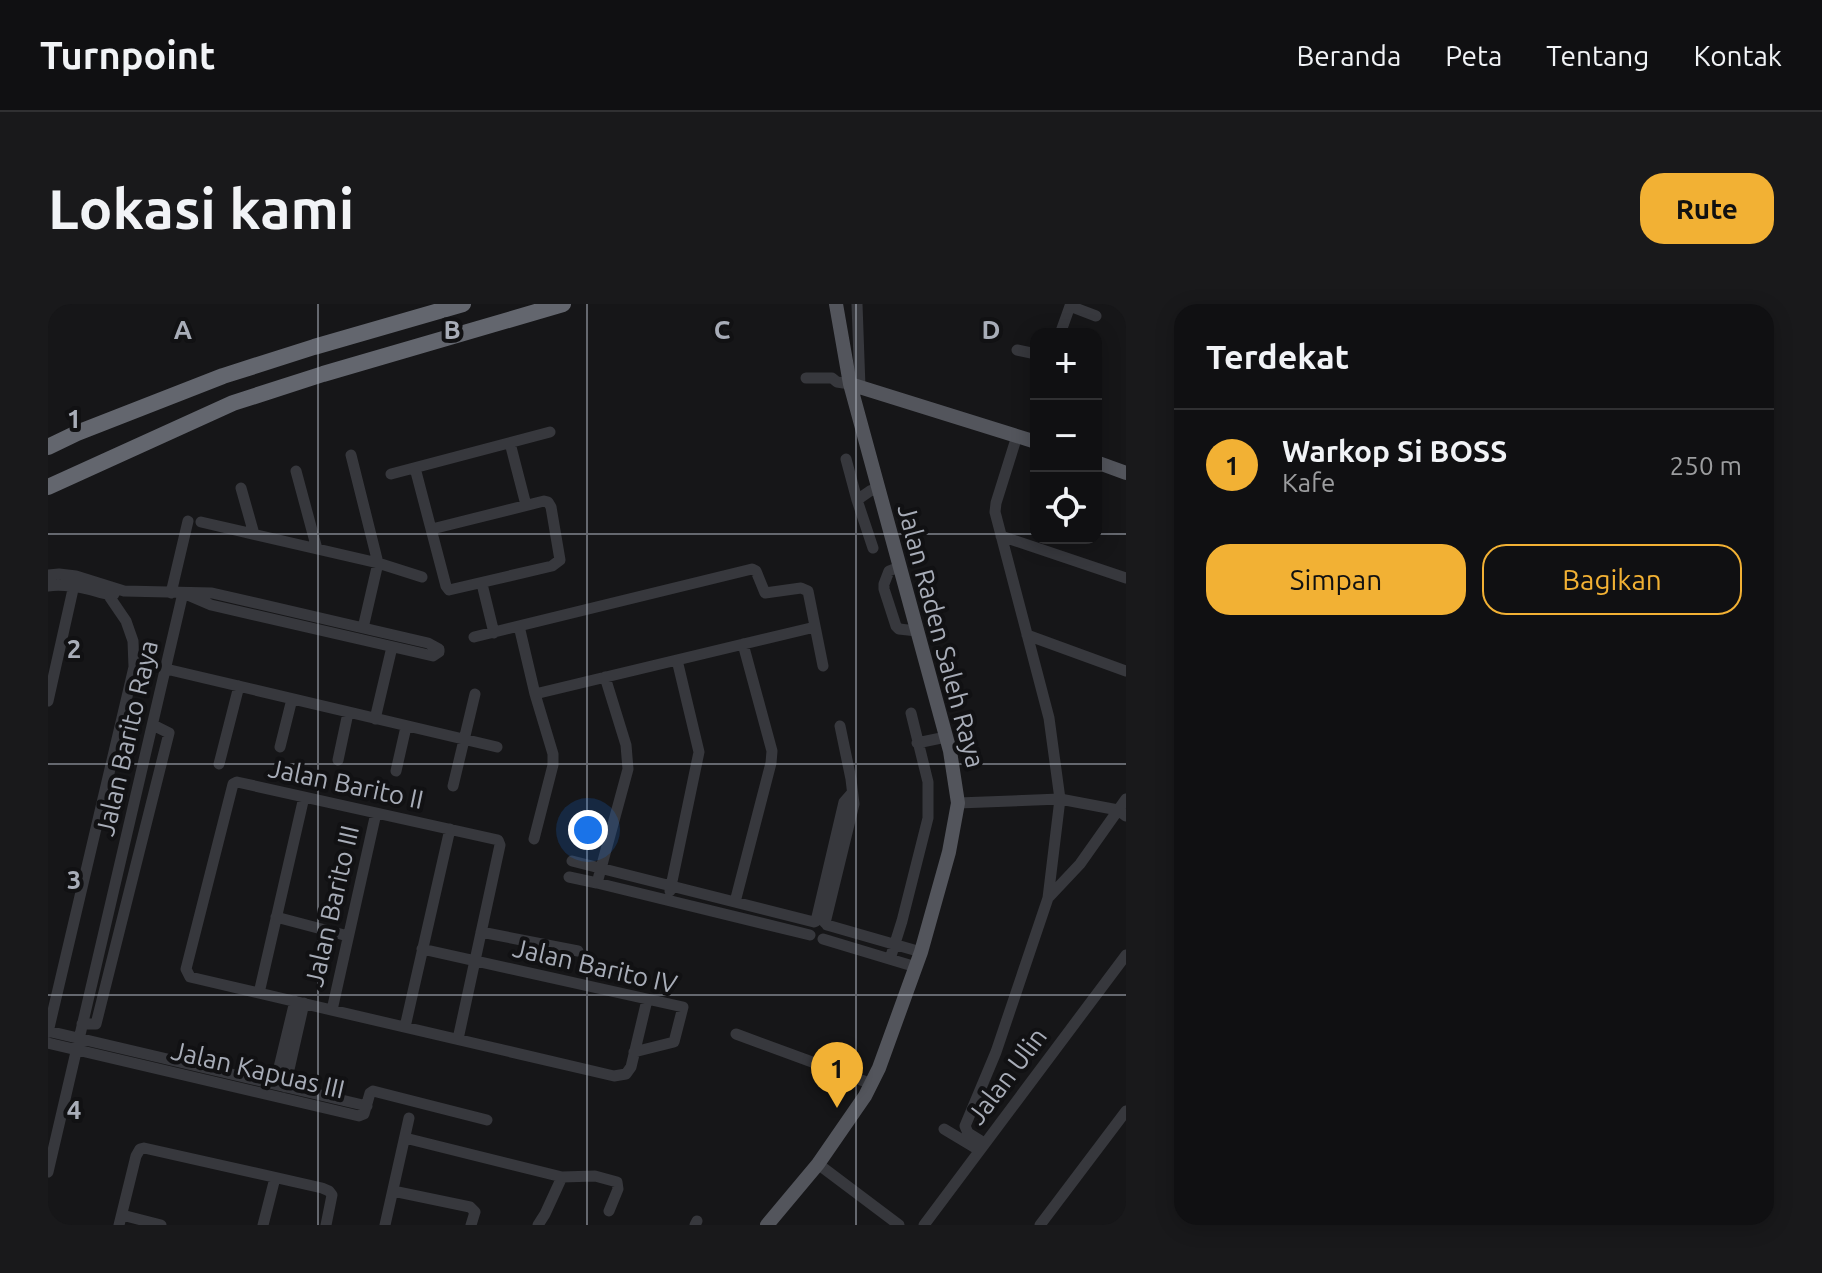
<!DOCTYPE html>
<html lang="id">
<meta charset="utf-8">
<style>
:root{--surface:#101012;--page:#19191b;--text:#f1f3f6;--muted:#9c9d9f;--line:#303032;--accent:#f2b134}
body{margin:0;font-family:Ubuntu,sans-serif;background:var(--page);color:var(--text)}
.controls{position:absolute;right:24px;top:24px;display:grid;overflow:hidden;border-radius:16px;box-shadow:0 4px 20px #0003}
.controls button{width:72px;height:72px;display:grid;place-items:center;padding:0;border:0;border-bottom:2px solid var(--line);background:var(--surface);color:var(--text);font:40px sans-serif}
.you{position:absolute;left:540px;top:526px;width:28px;height:28px;margin:-20px;border:6px solid #fff;border-radius:50%;background:#1a73e8;box-shadow:0 0 0 12px #1a73e833}
.badge{display:grid;place-items:center;width:52px;height:52px;border-radius:50%;background:var(--accent);color:#111;font-size:26px;font-weight:700}
.pin{position:absolute;translate:-50% -66px;filter:drop-shadow(0 2px 4px #0008)}
.pin::after{content:'';position:absolute;top:42px;width:28px;height:24px;background:inherit;clip-path:polygon(0 0,100% 0,50% 100%)}
.list{margin:0;padding:0;list-style:none}
h2{display:flex;justify-content:space-between;align-items:center;height:104px;margin:0;padding:0 32px;font-size:34px}
h2 small{font-size:26px;font-weight:400;color:var(--muted)}
.list li{display:grid;grid-template-columns:52px 1fr auto;gap:24px;align-items:center;box-sizing:border-box;height:112px;padding:0 32px;border-top:2px solid var(--line)}
.list b{display:block;font-size:30px;white-space:nowrap}
.list p{margin:0;font-size:26px;white-space:nowrap;color:var(--muted)}
.list em{font-size:26px;font-style:normal;color:var(--muted)}
.actions{display:flex;gap:16px;padding:24px 32px}
.actions a{flex:1;padding:18px 0;border:2px solid var(--accent);border-radius:24px;text-align:center;font-size:28px;color:var(--accent)}
.actions .main{background:var(--accent);color:#111}
.icon{flex:none;width:44px;height:44px;fill:none;stroke:currentColor;stroke-width:2;stroke-linecap:round;stroke-linejoin:round}
.map{position:relative;flex:none;width:1078px;height:921px;overflow:hidden;border-radius:24px}
header{display:flex;align-items:center;gap:48px;box-sizing:border-box;height:112px;padding:0 40px;background:var(--surface);border-bottom:2px solid var(--line)}
header strong{font-size:38px}
nav{display:flex;gap:44px;margin-inline-start:auto;font-size:28px}
.intro{display:flex;align-items:center;justify-content:space-between;box-sizing:border-box;height:192px;padding:0 48px}
h1{margin:0;font-size:56px}
.button{padding:20px 36px;border-radius:24px;background:var(--accent);color:#111;font-size:28px;font-weight:700}
main{display:flex;gap:48px;padding:0 48px}
aside{flex:1;background:var(--surface);border-radius:24px;box-shadow:0 4px 20px #0003}
.map>svg:first-child{display:block}
</style>
<header>
<strong>Turnpoint</strong>
<nav><a>Beranda</a><a>Peta</a><a>Tentang</a><a>Kontak</a></nav>
</header>
<div class="intro"><h1>Lokasi kami</h1><a class="button">Rute</a></div>
<main>
<div class="map">
<svg width="1078" height="921" viewBox="0 0 1078 921">
<rect width="100%" height="100%" fill="#161618"/>
<g fill="none" stroke-linecap="round" stroke-linejoin="round">
<!-- minor -->
<path stroke="#37383d" stroke-width="11" d="M809,0l3,83
M1012,30l10,-28 26,10
M969,46l19,4
M758,74h26l5,4 13,2
M462,139l16,62
M303,151l27,108 -15,65
M798,155l11,41
M367,164l31,118 3,4 103,-24 8,-6 -9,-53 -3,-5 -4,-1 -112,28
M248,167l21,78
M343,170l159,-42
M193,184l13,46
M153,218l177,41 44,14
M953,232l125,42
M825,244l-16,-48 13,-9 8,-3
M851,263l-10,4 -5,13v5l12,37 3,3 18,2
M0,271l11,-1 17,2 48,15 88,2 216,50 11,6v3l-6,4 -222,-51 -28,-12
M434,280l12,49
M0,282c14,-2 26,0 40,3 9,2 17,6 26,5
M123,289l17,-72
M471,322l16,68 18,60v11l-19,74
M979,331l99,36
M426,333l278,-68 4,2 9,22 36,-5 7,3 15,75
M118,365l331,78
M557,373l21,68 2,24 -31,114 213,52
M487,390l280,-67
M0,397l28,-125
M327,415l17,-72
M869,439l29,-6
M232,443l12,-48
M290,456l10,-47
M171,460l20,-78
M348,467l10,-44
M405,482l22,-92
M910,499l102,-4 58,11 8,6
M524,557l242,61
M521,573l28,6
M622,587l29,-139 -22,-92
M1000,594l32,-34 46,-65
M687,598l36,-139 1,-12 -29,-107
M228,613l72,19
M768,617l28,-119 7,-8
M777,619l29,-119 -3,-25 -11,-53
M779,621l94,27
M433,628l97,19
M775,635l93,28
M374,645l261,58 -9,35 -40,10
M842,655l12,-38 26,-103v-36l-17,-69
M211,689l45,-196
M284,706l44,-197
M34,720h14l73,-291 -16,-8
M357,723l45,-198
M0,727l319,75
M0,728l86,-365 -1,-26 -7,-20 -17,-25
M688,730l136,50
M410,735l42,-194 -2,-5 -261,-58 -4,2 -47,185 4,8 424,99 12,-2 5,-7 16,-67
M0,739l311,73 5,-2 6,-21 3,-2 114,29
M227,780l20,-83
M237,783l19,-84
M896,825l35,21
M357,834l157,39 33,-1 22,6 1,7 -9,22
M936,839l-16,-10 -3,-7 31,-74 52,-154 12,-99 -11,-81 -54,-206 1,-9 21,-67
M770,860l81,61
M0,868l135,-579
M345,887l77,16 5,5 -4,13
M74,911l39,10
M71,921l17,-69 4,-7 4,-1 178,40 7,3 3,4 -6,30
M215,921l12,-47
M337,921l24,-107
M490,921l7,-11 17,-37
M647,921l2,-4
M876,921l202,-270
M992,921l86,-114"/>
<!-- major -->
<path stroke="#53555c" stroke-width="14" d="M802,80l186,58
M1048,158l30,11
M719,921l51,-61 47,-68 14,-28 42,-116 28,-100 9,-49 -8,-52 -100,-367 -14,-80"/>
<!-- highway -->
<path stroke="#63666e" stroke-width="16" d="M0,143l29,-14 146,-57 91,-29 149,-43
M0,183l185,-84 90,-29 240,-70"/>
</g>
<!-- grid -->
<path fill="none" stroke="#a8adb8" stroke-width="2" stroke-opacity="0.55" d="M270,0v921M539,0v921M808,0v921M0,230h988M1048,230h30M0,460h1078M0,691h1078"/>
<g text-anchor="middle" stroke-width="8" stroke-linejoin="round" paint-order="stroke">
<!-- street labels -->
<g font-size="26" fill="#a8adb8" stroke="#111113">
<text transform="translate(893 332) rotate(75)" y="9">Jalan Raden Saleh Raya</text>
<text transform="translate(79 434) rotate(-77)" y="9">Jalan Barito Raya</text>
<text transform="translate(298 480) rotate(12)" y="9">Jalan Barito II</text>
<text transform="translate(284 602) rotate(-77)" y="9">Jalan Barito III</text>
<text transform="translate(547 662) rotate(13)" y="9">Jalan Barito IV</text>
<text transform="translate(210 766) rotate(13)" y="9">Jalan Kapuas III</text>
<text transform="translate(959 772) rotate(-53)" y="9">Jalan Ulin</text>
</g>
</g>
<g font-size="26" text-anchor="middle" font-weight="bold" fill="#a8adb8" stroke="#111113" stroke-width="8" stroke-linejoin="round" paint-order="stroke">
<text x="135" y="35">A</text>
<text x="404" y="35">B</text>
<text x="674" y="35">C</text>
<text x="943" y="35">D</text>
<text x="26" y="124">1</text>
<text x="26" y="354">2</text>
<text x="26" y="585">3</text>
<text x="26" y="815">4</text>
</g>
</svg>
<div class="controls">
<button>+</button>
<button>−</button>
<button><svg class="icon" aria-label="locate" viewBox="0 0 24 24"><circle cx="12" cy="12" r="6"/><path d="M12 2v4M12 18v4M2 12h4M18 12h4"/></svg></button>
</div>
<div class="you"></div>
<div class="pin badge" style="left:789px;top:804px">1</div>
</div>
<aside>
<h2>Terdekat<small></small></h2>
<ul class="list">
<li><span class="badge">1</span><div><b>Warkop Si BOSS</b><p>Kafe</p></div><em>250 m</em></li>
</ul>
<div class="actions"><a class="main">Simpan</a><a>Bagikan</a></div>
</aside>
</main>
